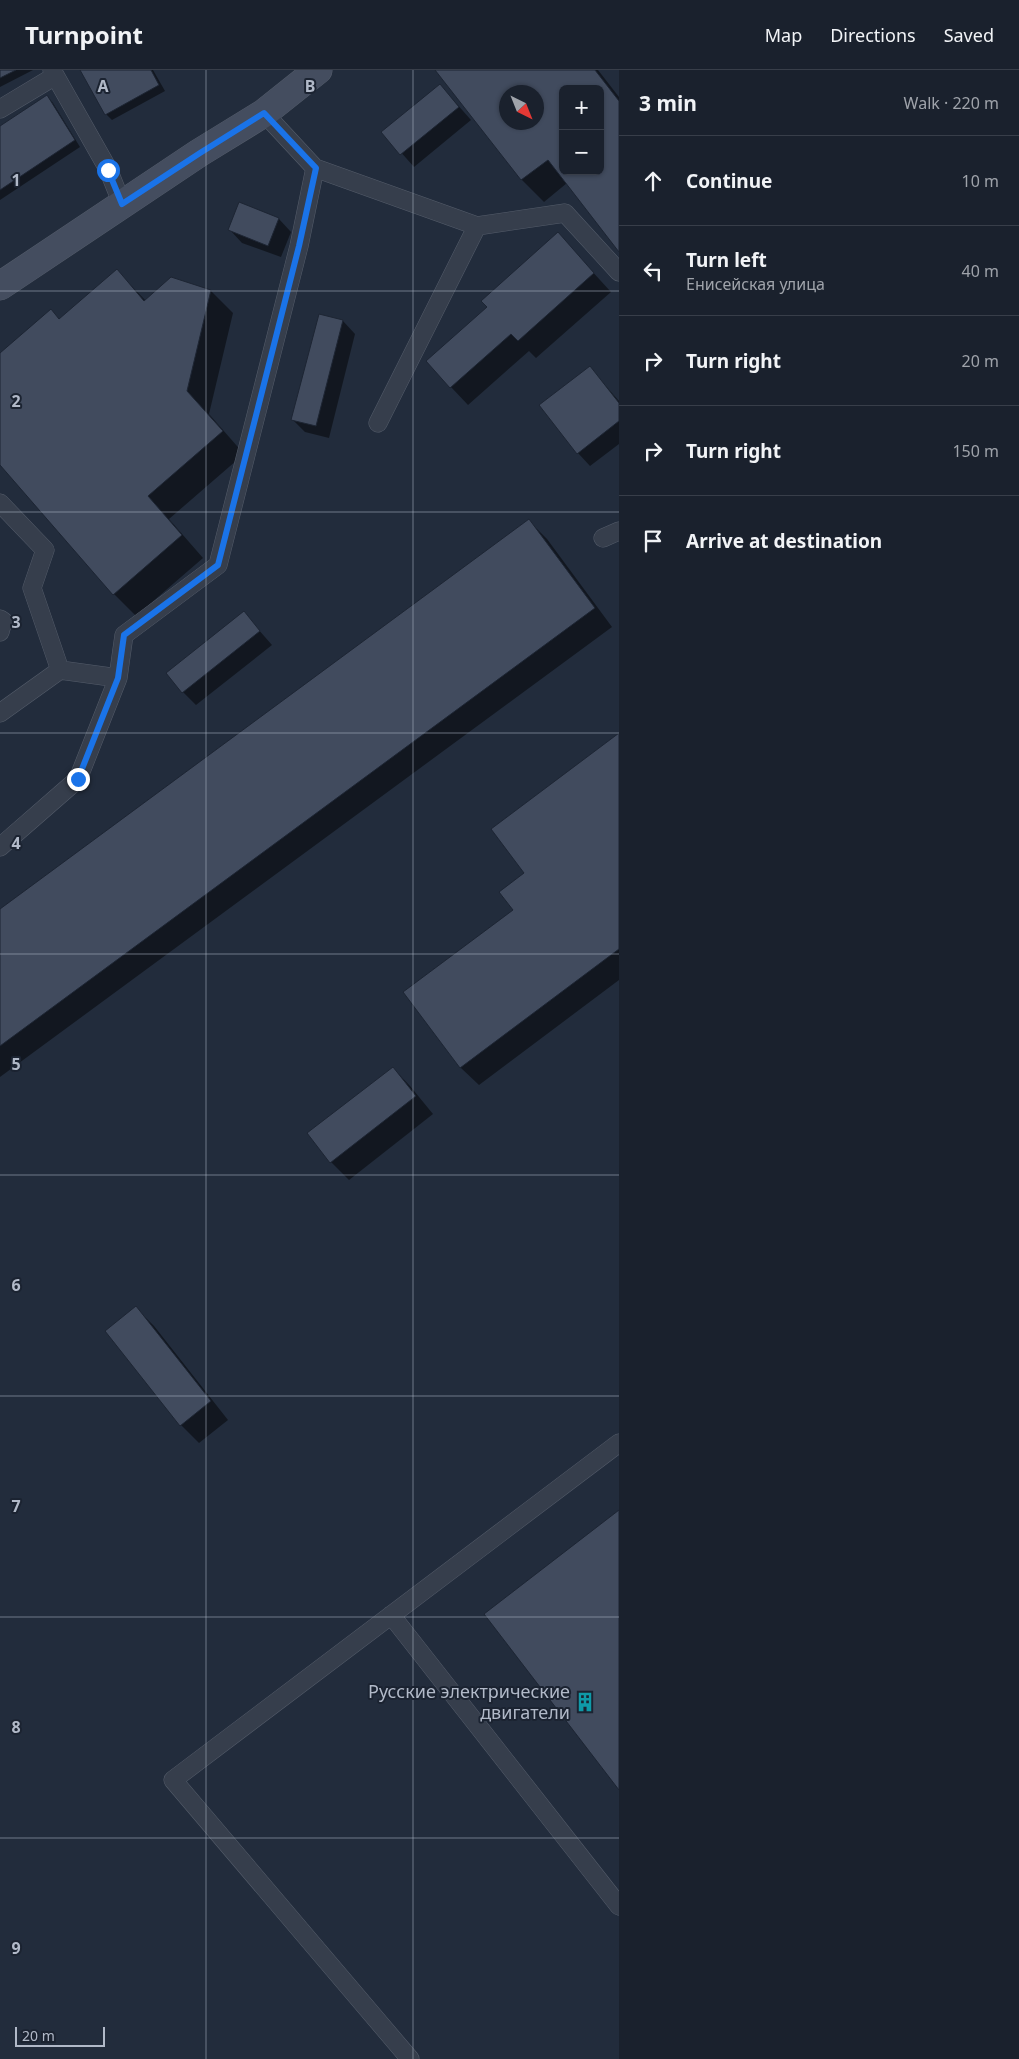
<!DOCTYPE html>
<meta charset="utf-8">
<style>
:root{--surface:#1a212d;--page:#232935;--text:#f1f3f6;--muted:#9fa3aa;--line:#383e49}
body{margin:0;font-family:"Noto Sans",sans-serif;background:var(--page);color:var(--text)}
.controls{position:absolute;right:15px;top:15px;display:grid;overflow:hidden;border-radius:8px;box-shadow:0 1px 4px #0004}
.controls button{width:45px;height:45px;display:grid;place-items:center;padding:0;border:0;border-bottom:1px solid var(--line);background:var(--surface);color:var(--text);font:25px sans-serif}
.compass{position:absolute;left:499px;top:15px;width:45px;height:45px;border-radius:50%;background:var(--surface);box-shadow:0 1px 4px #0004;rotate:137deg}
.scale{position:absolute;left:15px;bottom:12px;width:90px;box-sizing:border-box;padding-left:5px;border:2px solid #b1b9c8;border-top:0;font-size:14px;line-height:18px;white-space:nowrap;color:#b1b9c8;-webkit-text-stroke:4px #1b2331;paint-order:stroke}
.stop{position:absolute;width:15px;height:15px;margin:-11px;border:4px solid #1a73e8;border-radius:50%;background:#fff}
.stop.end{background:#1a73e8;border-color:#fff;box-shadow:0 1px 5px #0008}
.list{margin:0;padding:0;list-style:none}
h2{display:flex;justify-content:space-between;align-items:center;height:65px;margin:0;padding:0 20px;font-size:21px}
h2 small{font-size:16px;font-weight:400;color:var(--muted)}
.list li{display:grid;grid-template-columns:32px 1fr auto;gap:15px;align-items:center;box-sizing:border-box;height:90px;padding:0 20px;border-top:1px solid var(--line)}
.list b{display:block;font-size:19px;white-space:nowrap}
.list p{margin:0;font-size:16px;white-space:nowrap;color:var(--muted)}
.list em{font-size:16px;font-style:normal;color:var(--muted)}
.icon{flex:none;width:28px;height:28px;fill:none;stroke:currentColor;stroke-width:2;stroke-linecap:round;stroke-linejoin:round}
.map{position:relative;flex:none;width:619px;height:1989px;overflow:hidden}
header{display:flex;align-items:center;gap:30px;box-sizing:border-box;height:70px;padding:0 25px;background:var(--surface);border-bottom:1px solid var(--line)}
header strong{font-size:24px}
nav{display:flex;gap:28px;margin-inline-start:auto;font-size:18px}
main{display:flex}
aside{flex:1;background:var(--surface)}
.map>svg:first-child{display:block}
</style>
<header>
<strong>Turnpoint</strong>
<nav><a>Map</a><a>Directions</a><a>Saved</a></nav>
</header>
<main>
<div class="map">
<svg width="619" height="1989" viewBox="0 0 619 1989">
<rect width="100%" height="100%" fill="#222c3c"/>
<!-- shadow -->
<path fill="#0007" fill-rule="evenodd" d="M0,0h33l-33,17z
M82,0h71l12,21 -53,29 -6,-6z
M437,0h161l21,27v153l-52,-67 -23,19 -22,-22zM563,19h37v82h-37zM507,22h29v30h-29z
M440,15l31,35 -57,47 -31,-35z
M47,26l6,7 27,44 -80,53v-72z
M279,149l12,13 -10,25 -39,-14 -12,-13z
M558,164l53,58 -75,66 -7,-7 -61,54 -17,-18 38,-80z
M117,201l29,30 65,-10 22,22 -24,101 35,40 -75,65 34,39 -67,58 -22,-22 -114,-131v-108l60,-35z
M343,251l12,13 -26,104 -24,-6 -12,-12z
M590,298l29,33v43l-29,22 -12,-13z
M529,451l18,18 65,88 -612,450v-167z
M244,543l28,32 -76,60 -13,-13z
M619,665v245l-140,105 -18,-17 -57,-75 110,-82 12,-38 -33,-44z
M393,998l17,18 23,28 -84,66 -18,-18z
M136,1238l18,18 74,94 -29,23 -18,-18z"/>
<!-- building -->
<path fill="#414b5e" stroke="#1d2533" fill-rule="evenodd" d="M0,0h16l-16,8z
M80,0h71l8,15 -54,30z
M435,0h160l24,31v151l-71,-92 -27,20zM563,19h37v82h-37zM507,22h29v30h-29z
M440,14l19,23 -59,48 -19,-23z
M47,25l28,45 -75,50v-64z
M239,132l40,16 -11,28 -40,-16z
M558,162l36,41 -76,68 -7,-7 -61,54 -24,-27 61,-54 -6,-6z
M117,199l27,32 27,-24 40,13 -24,101 36,40 -75,65 34,39 -69,60 -113,-130v-112l51,-44 8,10z
M319,244l24,6 -27,106 -25,-6z
M590,296l29,37v18l-42,33 -38,-49z
M529,449l66,89 -595,438v-137z
M244,541l16,20 -78,62 -16,-20z
M619,663v216l-159,119 -57,-76 110,-82 -14,-18 25,-19 -33,-44z
M393,997l23,29 -86,67 -23,-30z
M136,1236l75,95 -31,25 -75,-95z
M619,1440v280l-135,-176z"/>
<g fill="none" stroke-linecap="round" stroke-linejoin="round">
<defs>
<path id="lane" d="M52,0l56,99 14,35
M0,39l55,-33
M315,98l162,58 88,-13 54,59
M378,353l99,-197
M0,433l45,47 -13,38 28,82 -60,43
M603,468l16,-7
M0,549l3,2 -3,11
M60,600l58,8
M0,777l78,-68 40,-101 6,-43 94,-70 81,-319 16,-78 -51,-55
M391,1545l228,291
M410,1989l-237,-279 446,-337"/>
<path id="secondary" d="M0,216l199,-133 65,-40 54,-43"/>
</defs>
<!-- lane casing -->
<use href="#lane" stroke="#545c6a" stroke-width="19"/>
<!-- secondary casing -->
<use href="#secondary" stroke="#545c6a" stroke-width="29"/>
<!-- lane -->
<use href="#lane" stroke="#363e4c" stroke-width="18"/>
<!-- secondary -->
<use href="#secondary" stroke="#444d5f" stroke-width="28"/>
</g>
<g fill="none" stroke-linecap="round" stroke-linejoin="round">
<!-- route -->
<path stroke="#1a73e8" stroke-width="6" d="M78,709l40,-101 6,-43 94,-70 81,-319 17,-78 -52,-55 -64,40 -78,51 -14,-34"/>
</g>
<!-- grid -->
<path fill="none" stroke="#b1b9c8" stroke-width="1" stroke-opacity="0.55" d="M206,0v1989M413,0v1989M0,221h619M0,442h619M0,663h619M0,884h619M0,1105h619M0,1326h619M0,1547h619M0,1768h619"/>
<!-- icons -->
<defs>
<symbol id="building-bare" viewBox="-9 -9 18 18"><path d="M-4-6H4V6H1V3H-1V6H-4ZM-2.5-4.3h1.7v1.8h-1.7ZM.8-4.3h1.7v1.8H.8ZM-2.5-1h1.7V.8h-1.7ZM.8-1h1.7V.8H.8Z" fill="#0f9aa8" stroke="#1b2331" stroke-width="2.5" paint-order="stroke"/></symbol>
</defs>
<g fill-rule="evenodd">
<use href="#building-bare" x="571" y="1618" width="28" height="28"/>
</g>
<g text-anchor="middle" stroke-width="4" stroke-linejoin="round" paint-order="stroke">
<!-- poi labels -->
<g font-size="18" fill="#b1b9c8" stroke="#1b2331" text-anchor="end">
<text x="570" y="1628">Русские электрические<tspan x="570" dy="21">двигатели</tspan></text>
</g>
</g>
<g font-size="16" text-anchor="middle" font-weight="bold" fill="#b1b9c8" stroke="#1b2331" stroke-width="4" stroke-linejoin="round" paint-order="stroke">
<text x="103" y="22">A</text>
<text x="310" y="22">B</text>
<text x="16" y="116">1</text>
<text x="16" y="337">2</text>
<text x="16" y="558">3</text>
<text x="16" y="779">4</text>
<text x="16" y="1000">5</text>
<text x="16" y="1221">6</text>
<text x="16" y="1442">7</text>
<text x="16" y="1663">8</text>
<text x="16" y="1884">9</text>
</g>
</svg>
<div class="controls">
<button>+</button>
<button>−</button>
</div>
<svg class="compass" viewBox="-18 -18 36 36"><path d="M0-13l5 13h-10z" fill="#e53935"/><path d="M0 13l5-13h-10z" fill="#9fa3aa"/></svg>
<div class="scale">20 m</div>
<div class="stop" style="left:108px;top:100px"></div>
<div class="stop end" style="left:78px;top:709px"></div>
</div>
<aside>
<h2>3 min<small>Walk · 220 m</small></h2>
<ul class="list">
<li><svg class="icon" aria-label="ahead" viewBox="0 0 24 24"><path d="M12 20V5M6 11l6-6 6 6"/></svg><div><b>Continue</b></div><em>10 m</em></li>
<li><svg class="icon" aria-label="left" viewBox="0 0 24 24"><path d="M17 20v-9H6M10 6l-5 5 5 5"/></svg><div><b>Turn left</b><p>Енисейская улица</p></div><em>40 m</em></li>
<li><svg class="icon" aria-label="right" viewBox="0 0 24 24"><path d="M7 20v-9h11M14 6l5 5-5 5"/></svg><div><b>Turn right</b></div><em>20 m</em></li>
<li><svg class="icon" aria-label="right" viewBox="0 0 24 24"><path d="M7 20v-9h11M14 6l5 5-5 5"/></svg><div><b>Turn right</b></div><em>150 m</em></li>
<li><svg class="icon" aria-label="arrive" viewBox="0 0 24 24"><path d="M6 21V4h12l-3 4 3 4H6"/></svg><div><b>Arrive at destination</b></div></li>
</ul>
</aside>
</main>
